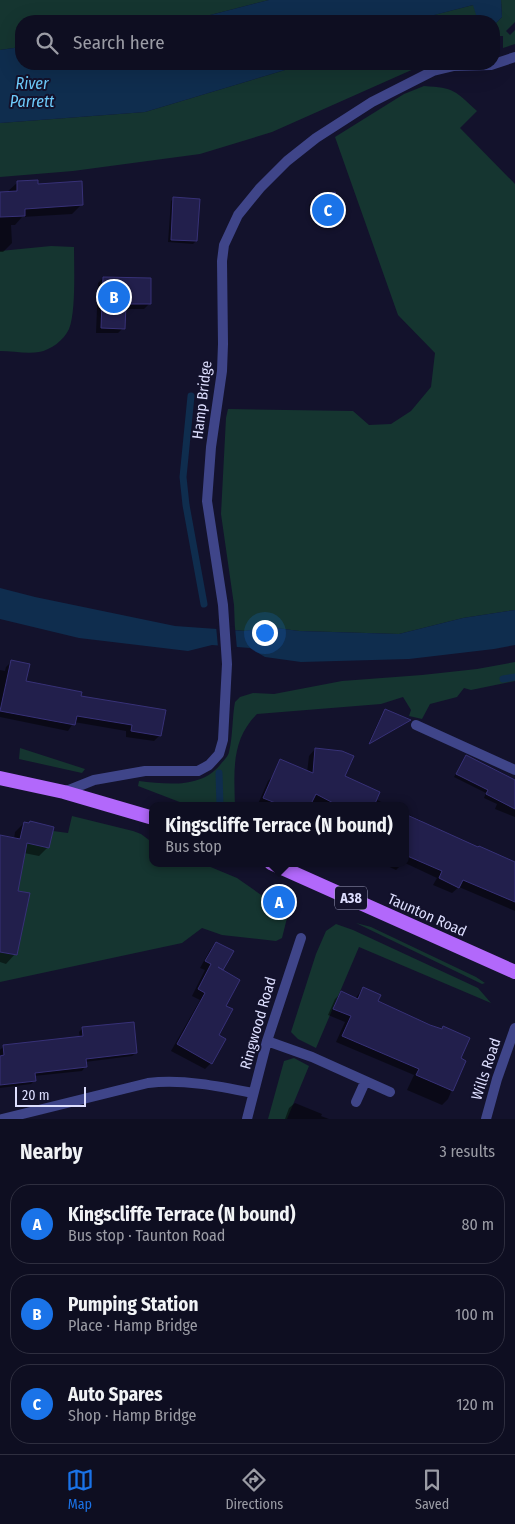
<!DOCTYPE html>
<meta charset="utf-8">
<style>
:root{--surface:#0e0e21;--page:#1c1c2e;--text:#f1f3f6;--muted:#9b9ca5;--line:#2e2e3f;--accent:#1a73e8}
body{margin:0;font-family:"Fira Sans Condensed",sans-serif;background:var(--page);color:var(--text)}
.scale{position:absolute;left:15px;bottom:12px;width:71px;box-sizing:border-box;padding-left:5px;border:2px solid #dddefe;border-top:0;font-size:14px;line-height:18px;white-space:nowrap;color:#dddefe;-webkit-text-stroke:4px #13122c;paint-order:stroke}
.you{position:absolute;left:264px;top:632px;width:18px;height:18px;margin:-12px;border:4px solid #fff;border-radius:50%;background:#1a73e8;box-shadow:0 0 0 8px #1a73e833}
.badge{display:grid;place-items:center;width:32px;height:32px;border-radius:50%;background:var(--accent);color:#fff;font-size:16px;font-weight:700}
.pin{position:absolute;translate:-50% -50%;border:2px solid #fff;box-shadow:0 1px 5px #0006}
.popup{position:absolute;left:149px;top:802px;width:260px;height:65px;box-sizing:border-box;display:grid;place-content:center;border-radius:10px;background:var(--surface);filter:drop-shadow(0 1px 4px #0005);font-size:16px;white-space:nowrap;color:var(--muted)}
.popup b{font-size:19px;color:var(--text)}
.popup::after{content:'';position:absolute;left:50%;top:100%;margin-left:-10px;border:10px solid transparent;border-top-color:var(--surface)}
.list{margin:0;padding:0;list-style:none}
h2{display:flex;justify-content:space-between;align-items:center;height:65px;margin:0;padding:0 20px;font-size:21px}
h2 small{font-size:16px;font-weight:400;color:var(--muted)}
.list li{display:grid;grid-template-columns:32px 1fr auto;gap:15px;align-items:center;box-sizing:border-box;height:80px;margin:0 10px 10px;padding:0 10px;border:1px solid var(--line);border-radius:20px}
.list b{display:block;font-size:19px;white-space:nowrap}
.list p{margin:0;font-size:16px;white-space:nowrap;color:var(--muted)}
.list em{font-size:16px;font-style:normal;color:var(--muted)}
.icon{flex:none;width:28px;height:28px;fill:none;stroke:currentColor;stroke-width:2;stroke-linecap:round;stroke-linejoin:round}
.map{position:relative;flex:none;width:515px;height:1119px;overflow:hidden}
.search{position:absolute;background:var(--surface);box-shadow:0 5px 20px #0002;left:15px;right:15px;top:15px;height:55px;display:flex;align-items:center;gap:12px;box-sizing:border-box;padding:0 18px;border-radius:20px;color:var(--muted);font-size:19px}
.sheet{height:335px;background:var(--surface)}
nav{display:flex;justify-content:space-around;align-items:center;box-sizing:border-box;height:70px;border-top:1px solid var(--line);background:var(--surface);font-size:14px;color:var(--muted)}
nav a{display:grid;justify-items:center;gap:2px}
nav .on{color:var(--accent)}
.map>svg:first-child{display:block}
</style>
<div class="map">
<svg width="515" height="1119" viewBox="0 0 515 1119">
<rect width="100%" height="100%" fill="#13122c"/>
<!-- green -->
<path fill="#153530" d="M0,0h269l-82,21h-166v26l-21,3z
M501,0h14v22l-9,9 4,4 5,-5v14l-12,4v-12h-4l-1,7h-4v-22l2,2 6,-6z
M473,5l21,16h-83l3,-1z
M305,64h120l-153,68 -72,22 -127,17 -73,6v-54l145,-11z
M424,86c31,2 30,4 53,25l-17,17 55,56v426l-52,8 -64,16 -100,-3 -30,-4 -24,4 -10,-1 -1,-25 -13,-91 5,-96 2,-9 125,2 16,14 22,-1 20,-13 20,-24 4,-34 -37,-38 -63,-178 69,-43z
M51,246l23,1c0,20 2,65 -5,82 -5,11 -18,21 -30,23 -12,2 -27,-1 -39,-1v-100z
M515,662v19l-44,9 -7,-2 -7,9 -27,7 -8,15 -13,-3 2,-6 -8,-13 -22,7 -124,10c-26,26 -23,57 -22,92h-45l-52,-20 1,-5c27,3 61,8 81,-16 3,-4 8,-8 9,-13 4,-16 3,-34 6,-50l5,-5 13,-4 21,1 68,-13 80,-6 55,-6z
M20,748l65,21 -3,4 -63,-14z
M72,816l61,15 8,3 12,9v20h48l36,15 27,19 20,11 3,10 -5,20 -6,3 -54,-6 -20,-7 -20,15 -182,39v-30l17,3 12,-62 -29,-6v-7l23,-17 4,-20 26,-12 15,2z
M356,923l15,4 105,50 9,6 -3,1z
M336,924l17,6 125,58 13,15 -132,-56 -43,101 -18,-9 -7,-7 25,-78 10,-23z
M294,1058l15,8 -22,53h-19l16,-58z"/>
<!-- water -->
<path fill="#0f2d4e" d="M269,0h232l1,17 -6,6 -10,-7 -9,2 -4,-13 -62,16h-224z
M21,47v17h284l-160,48 -145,11v-73z
M0,588l35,9 140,29 70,5 24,-4 30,4 100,3 64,-16 52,-8v35l-21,4 -85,10 -108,3 -36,-5 -15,-9 -38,-3 -24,6 -109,-13 -79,-19z"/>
<!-- pier -->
<path fill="#13122c" d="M216,626l19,1 2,22 -19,-2z"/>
<!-- shadow -->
<path fill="#0007" d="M17,183l65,21 -10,10 -50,3 -7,8h-4l1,18 -9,9h-3v-59l7,-1z
M174,198l22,43 -3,3 -25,-2 3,-41z
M312,202l29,12 -3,3 -21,8 -8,-20z
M103,278l46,26 -5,5h-20l-1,19 -5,5h-22l2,-50z
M12,661l13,21 54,15 81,38 -6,6 -28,-4v-6l-52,-9 -6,9 -68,-14v-47l5,1 1,-4z
M385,711l24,10 -41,23 14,-30z
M315,749l28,28 32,22 15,7h-128l-4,-2 10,-23 6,-6 33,-2 2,-17z
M466,757l48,24 1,-2v38l-20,-8 2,-5 -13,-6 2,-5 -32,-16z
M405,813l17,8 -3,6 96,36v48l-56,-24 -7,6 -19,-8 4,-7 -32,-15z
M24,823l24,24 -9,9 -15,-3 -8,39 -1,62 -9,10 -6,-2v-126l14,3 1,-7z
M381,863h22l-7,7z
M216,943l6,27 3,36 -14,57 -6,6 -34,-18 29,-51 -8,-4 13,-26 -5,-2 10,-18z
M363,988l13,14 65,28 18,29 5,2 -16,38 -6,6 -35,-15 7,-15 -78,-33 9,-20 -17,-7 7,-16 6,-6 14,6z
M83,1028l53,25 -4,3 -47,6v5l-3,4 -48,5v5l-3,3 -31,4v-38l4,-4 76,-8 -1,-6z
M295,1103l27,11 -1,2 8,3h-44l4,-11z"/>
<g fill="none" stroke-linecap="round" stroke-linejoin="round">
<!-- stream -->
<path stroke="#0f2d4e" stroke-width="7" d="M191,396l-8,81 3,28 18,99
M503,679l12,-2
M219,773l1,33"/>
</g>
<!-- building -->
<path fill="#221f4c" stroke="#373177" d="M38,180v4l44,-3 1,24 -58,4v7l-25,1v-25l17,-1v-10z
M335,192l8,22 -23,9 -8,-22z
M173,197l27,2 -3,42 -26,-1z
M103,277l48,1v26h-25l-1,25 -24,-1z
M11,660l19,4 -4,17 56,11 -1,4 85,14 -5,26 -30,-5 1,-6 -55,-9 -2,9 -75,-14z
M385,709l26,11 -42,24z
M315,748l27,3 12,5 -9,20 35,16 -6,14h-35l-23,-12 -6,12h-27l-20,-8 17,-39 33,14z
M466,755l49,25v29l-29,-15 2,-4 -32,-16z
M405,814l73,33 1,-1 36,16v40l-52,-22 -4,8 -20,-10 3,-7 -37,-16z
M30,821l24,6 -5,21 -22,-5 -9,48 12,2 -13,62 -17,-3v-117l20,4 4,-17 5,1z
M216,942l18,9 -11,19 -5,-3 22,13 -14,26 7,3 -14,26 7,4 -14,25 -35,-20 28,-51 -7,-4 13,-25 -6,-3z
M363,987l18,8 -3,6 52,24 12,4 1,-3 27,12 -9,20 5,3 -13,30 -37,-16 3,-6 -77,-33 9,-20 -18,-7 8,-18 17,8z
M134,1022l3,31 -51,6 1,8 -52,6 1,8 -36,4v-29l4,-1 -1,-10 80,-9 -1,-9z"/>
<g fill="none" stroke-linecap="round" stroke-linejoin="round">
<!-- service -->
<path stroke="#3f4589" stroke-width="10" d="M416,725l99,45"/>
<!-- minor -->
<path stroke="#3f4589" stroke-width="10" d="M64,792l30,-12 51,-9h53l11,-6 10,-11 4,-14 4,-76 -4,-59 -16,-104 4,-54 11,-76 1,-27 -1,-83 2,-16 14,-30 22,-27 27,-27 29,-23 56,-36 61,-31 21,-5 37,-1 24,-8
M267,1041l45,16 78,35
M356,1102l9,-20
M2,1119l146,-36c35,-4 70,3 105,10
M247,1119l20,-78 34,-103
M486,1119l11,-40 18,-51"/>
<!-- primary -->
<path stroke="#b268fb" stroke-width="14" d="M0,778l64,14 89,26
M271,863l244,109"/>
</g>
<g text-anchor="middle" stroke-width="4" stroke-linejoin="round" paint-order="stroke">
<!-- shield labels -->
<rect fill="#13122c" stroke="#a0a1bf" stroke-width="1" x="335" y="886.5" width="32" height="23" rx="4"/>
<g font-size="14" font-weight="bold" fill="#dddefe">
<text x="351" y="903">A38</text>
</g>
<!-- street labels -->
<g font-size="15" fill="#dddefe" stroke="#13122c">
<text transform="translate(202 400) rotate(-83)" y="5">Hamp Bridge</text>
<text transform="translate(427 915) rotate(24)" y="5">Taunton Road</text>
<text transform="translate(258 1023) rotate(-74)" y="5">Ringwood Road</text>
<text transform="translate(486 1069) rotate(-72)" y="5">Wills Road</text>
</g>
<!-- water labels -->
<g font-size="16" font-style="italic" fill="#6ecbfb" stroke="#13122c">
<text x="32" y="89">River<tspan x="32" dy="18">Parrett</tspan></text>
</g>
</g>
</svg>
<div class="scale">20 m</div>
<div class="you"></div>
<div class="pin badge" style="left:279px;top:902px">A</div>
<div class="popup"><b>Kingscliffe Terrace (N bound)</b>Bus stop</div>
<div class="pin badge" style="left:114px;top:297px">B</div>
<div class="pin badge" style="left:328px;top:210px">C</div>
<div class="search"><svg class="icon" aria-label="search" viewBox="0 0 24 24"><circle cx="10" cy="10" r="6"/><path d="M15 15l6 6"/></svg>Search here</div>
</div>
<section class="sheet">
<h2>Nearby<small>3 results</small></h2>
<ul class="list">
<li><span class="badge">A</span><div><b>Kingscliffe Terrace (N bound)</b><p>Bus stop · Taunton Road</p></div><em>80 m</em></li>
<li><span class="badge">B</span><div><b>Pumping Station</b><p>Place · Hamp Bridge</p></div><em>100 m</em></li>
<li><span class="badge">C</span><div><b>Auto Spares</b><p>Shop · Hamp Bridge</p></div><em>120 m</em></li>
</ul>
</section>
<nav>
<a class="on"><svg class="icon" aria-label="map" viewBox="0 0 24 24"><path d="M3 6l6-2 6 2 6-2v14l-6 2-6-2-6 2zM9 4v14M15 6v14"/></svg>Map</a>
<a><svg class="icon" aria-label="directions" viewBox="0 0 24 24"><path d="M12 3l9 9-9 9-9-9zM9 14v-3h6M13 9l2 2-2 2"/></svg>Directions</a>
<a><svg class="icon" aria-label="saved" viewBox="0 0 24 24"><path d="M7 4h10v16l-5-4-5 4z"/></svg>Saved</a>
</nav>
